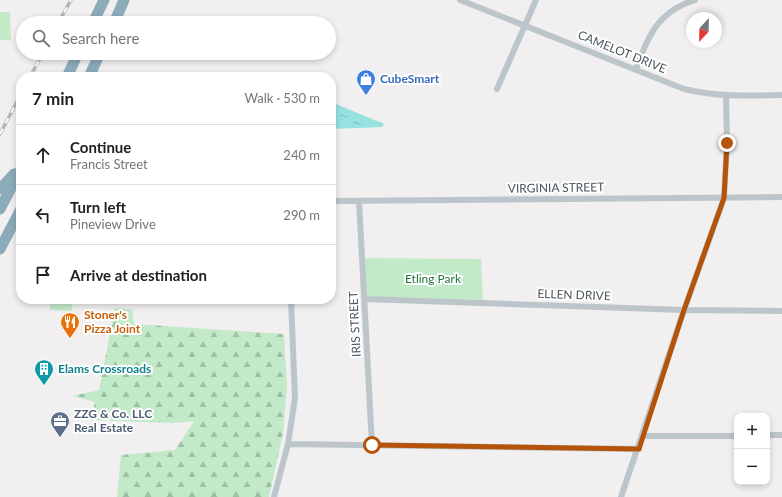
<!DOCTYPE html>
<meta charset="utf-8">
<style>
:root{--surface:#fff;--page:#f6f6f6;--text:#202124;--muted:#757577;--line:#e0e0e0}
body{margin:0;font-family:Lato,sans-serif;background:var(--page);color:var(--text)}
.controls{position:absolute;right:12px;bottom:12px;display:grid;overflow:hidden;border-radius:8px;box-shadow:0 2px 6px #0003}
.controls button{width:36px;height:36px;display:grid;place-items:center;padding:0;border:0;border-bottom:1px solid var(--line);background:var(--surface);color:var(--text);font:20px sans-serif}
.compass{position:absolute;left:686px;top:12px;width:36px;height:36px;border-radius:50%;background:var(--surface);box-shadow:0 2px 6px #0003;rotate:202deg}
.stop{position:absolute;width:12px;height:12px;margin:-9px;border:3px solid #b45309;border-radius:50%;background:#fff}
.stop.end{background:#b45309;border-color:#fff;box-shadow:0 1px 4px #0008}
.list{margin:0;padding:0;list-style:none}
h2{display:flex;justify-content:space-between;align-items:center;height:52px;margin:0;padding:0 16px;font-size:17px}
h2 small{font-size:13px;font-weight:400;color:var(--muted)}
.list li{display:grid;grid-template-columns:26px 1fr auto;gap:12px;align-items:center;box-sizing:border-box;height:60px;padding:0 16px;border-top:1px solid var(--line)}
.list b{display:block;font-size:15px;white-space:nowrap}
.list p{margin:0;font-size:13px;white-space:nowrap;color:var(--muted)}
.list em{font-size:13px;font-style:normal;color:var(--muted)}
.icon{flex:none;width:22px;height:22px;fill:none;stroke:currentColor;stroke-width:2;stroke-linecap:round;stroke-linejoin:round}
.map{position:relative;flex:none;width:782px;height:497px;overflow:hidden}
.search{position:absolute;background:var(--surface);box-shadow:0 2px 6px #0003;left:16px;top:16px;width:320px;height:44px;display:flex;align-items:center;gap:10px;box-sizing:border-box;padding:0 14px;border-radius:22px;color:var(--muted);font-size:15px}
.panel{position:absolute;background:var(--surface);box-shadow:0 2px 6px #0003;left:16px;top:72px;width:320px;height:232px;border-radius:16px}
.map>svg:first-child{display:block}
</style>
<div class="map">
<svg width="782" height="497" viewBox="0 0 782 497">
<defs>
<pattern id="forest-firs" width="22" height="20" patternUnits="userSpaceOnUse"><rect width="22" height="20" fill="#c2eac9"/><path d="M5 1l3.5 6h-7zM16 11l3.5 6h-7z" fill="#a0c0a6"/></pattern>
<pattern id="water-ripples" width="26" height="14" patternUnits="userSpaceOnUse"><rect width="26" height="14" fill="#95e2e0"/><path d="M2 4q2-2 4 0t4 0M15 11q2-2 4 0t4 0" fill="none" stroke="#7cbab9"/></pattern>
</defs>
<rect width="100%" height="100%" fill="#f1efef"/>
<!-- forest -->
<path fill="url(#forest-firs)" d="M115,308l17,1 2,15 150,10 3,52 -4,48 -14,63h-152l4,-42 54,-5 19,-29 -22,2 -81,-3 4,-18 -23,-6 27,-6z"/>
<!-- green -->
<path fill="#c2eac9" d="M0,12h10l1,28h-11z
M365,258l116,1 2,41 -113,-3 -3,-2z
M50,299h22v12l-22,-1z"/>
<!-- water -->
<path fill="url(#water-ripples)" d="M331,102l53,22 -2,3 -51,2z"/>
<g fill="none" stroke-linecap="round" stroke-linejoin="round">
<!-- street -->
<path stroke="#bcc6ca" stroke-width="6" d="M460,0l224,89c33,8 65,7 98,6
M93,69l6,8
M636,69c12,-33 22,-58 59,-69
M497,89l39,-89
M331,201l451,-4
M359,201l13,244
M365,299l319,11 98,1
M767,435h15
M643,436h94
M288,444l351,5
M274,497l14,-53 7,-46 -4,-99
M621,497l63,-187 40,-112 3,-55 -1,-47"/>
<!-- highway -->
<path stroke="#8cabb8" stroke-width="11" d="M93,23l11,-23
M114,23l10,-23
M67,77l11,-24
M89,77l11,-24
M0,189l14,-15
M0,209l21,-40
M0,249l21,-40"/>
<defs>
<path id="rail" d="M58,23l13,-23
M30,77l13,-24
M0,134l21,-40"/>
</defs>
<!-- rail casing -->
<use href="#rail" stroke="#b2b6b8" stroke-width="3.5"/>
<!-- rail -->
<use href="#rail" stroke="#fff" stroke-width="2" stroke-dasharray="6" stroke-linecap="butt"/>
</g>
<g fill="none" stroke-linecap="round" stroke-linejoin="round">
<!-- route -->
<path stroke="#b45309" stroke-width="5" d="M372,445l267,4 45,-139 40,-112 3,-55"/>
</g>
<!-- icons -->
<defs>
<symbol id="shop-pin" viewBox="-11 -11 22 30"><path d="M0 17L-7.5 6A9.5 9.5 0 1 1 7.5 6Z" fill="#3f7fe0" stroke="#fff"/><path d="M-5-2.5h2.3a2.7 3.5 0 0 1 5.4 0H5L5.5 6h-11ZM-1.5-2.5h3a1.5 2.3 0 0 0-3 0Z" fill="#fff"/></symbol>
<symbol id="restaurant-pin" viewBox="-11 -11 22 30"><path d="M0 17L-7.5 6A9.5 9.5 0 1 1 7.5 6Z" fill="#e8710a" stroke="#fff"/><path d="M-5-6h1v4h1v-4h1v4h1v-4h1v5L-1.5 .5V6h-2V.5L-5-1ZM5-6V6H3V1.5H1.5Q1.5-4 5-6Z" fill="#fff"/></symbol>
<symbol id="building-pin" viewBox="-11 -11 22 30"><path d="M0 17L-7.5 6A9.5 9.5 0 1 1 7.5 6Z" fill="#0f9aa8" stroke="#fff"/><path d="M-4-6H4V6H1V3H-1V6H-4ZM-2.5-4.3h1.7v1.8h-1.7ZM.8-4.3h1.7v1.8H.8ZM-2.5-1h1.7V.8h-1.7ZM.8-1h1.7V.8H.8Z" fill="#fff"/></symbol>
<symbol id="office-pin" viewBox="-11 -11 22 30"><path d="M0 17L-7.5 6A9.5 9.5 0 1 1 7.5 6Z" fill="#5c6f8a" stroke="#fff"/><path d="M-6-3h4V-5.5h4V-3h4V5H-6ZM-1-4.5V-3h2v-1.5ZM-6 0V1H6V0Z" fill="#fff"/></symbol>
</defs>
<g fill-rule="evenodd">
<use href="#shop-pin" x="355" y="68" width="22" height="30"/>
<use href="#restaurant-pin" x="59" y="311" width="22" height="30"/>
<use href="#building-pin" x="33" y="358" width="22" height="30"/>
<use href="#office-pin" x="49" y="410" width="22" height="30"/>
</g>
<g text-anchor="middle" stroke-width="4" stroke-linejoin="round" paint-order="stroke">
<!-- street labels -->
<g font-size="12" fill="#49565a" stroke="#fff">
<text transform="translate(622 52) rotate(22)" y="4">CAMELOT DRIVE</text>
<text transform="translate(556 188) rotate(-1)" y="4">VIRGINIA STREET</text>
<text transform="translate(574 295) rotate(2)" y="4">ELLEN DRIVE</text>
<text transform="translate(355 324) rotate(-93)" y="4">IRIS STREET</text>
</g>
<!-- shop labels -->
<g font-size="12" font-weight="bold" fill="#366cbe" stroke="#fff" text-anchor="start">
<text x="380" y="83">CubeSmart</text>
</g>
<!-- park labels -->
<g font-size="12" fill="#227338" stroke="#fff">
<text x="433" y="283">Etling Park</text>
</g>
<!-- food labels -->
<g font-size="12" font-weight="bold" fill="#c56008" stroke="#fff" text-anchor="start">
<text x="84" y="319">Stoner's<tspan x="84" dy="14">Pizza Joint</tspan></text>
</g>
<!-- culture labels -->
<g font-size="12" font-weight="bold" fill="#0d838f" stroke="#fff" text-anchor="start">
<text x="58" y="373">Elams Crossroads</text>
</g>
<!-- service labels -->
<g font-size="12" font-weight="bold" fill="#4e5e75" stroke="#fff" text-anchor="start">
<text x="74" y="418">ZZG &amp; Co. LLC<tspan x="74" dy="14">Real Estate</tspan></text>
</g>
</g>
</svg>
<div class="controls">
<button>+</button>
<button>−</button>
</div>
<svg class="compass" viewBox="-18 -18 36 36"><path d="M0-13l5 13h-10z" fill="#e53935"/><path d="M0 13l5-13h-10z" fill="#757577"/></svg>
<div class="stop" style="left:372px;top:445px"></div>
<div class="stop end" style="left:727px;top:143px"></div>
<div class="search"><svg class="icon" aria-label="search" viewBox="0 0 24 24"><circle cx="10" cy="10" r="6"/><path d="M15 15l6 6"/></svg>Search here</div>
<section class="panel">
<h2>7 min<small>Walk · 530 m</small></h2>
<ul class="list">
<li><svg class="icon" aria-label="ahead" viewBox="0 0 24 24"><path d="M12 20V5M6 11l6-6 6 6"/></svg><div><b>Continue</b><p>Francis Street</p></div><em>240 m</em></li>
<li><svg class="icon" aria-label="left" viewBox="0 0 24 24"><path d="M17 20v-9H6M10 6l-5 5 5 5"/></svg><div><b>Turn left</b><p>Pineview Drive</p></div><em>290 m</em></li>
<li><svg class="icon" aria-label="arrive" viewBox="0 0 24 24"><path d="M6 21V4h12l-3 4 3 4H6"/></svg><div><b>Arrive at destination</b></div></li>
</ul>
</section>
</div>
